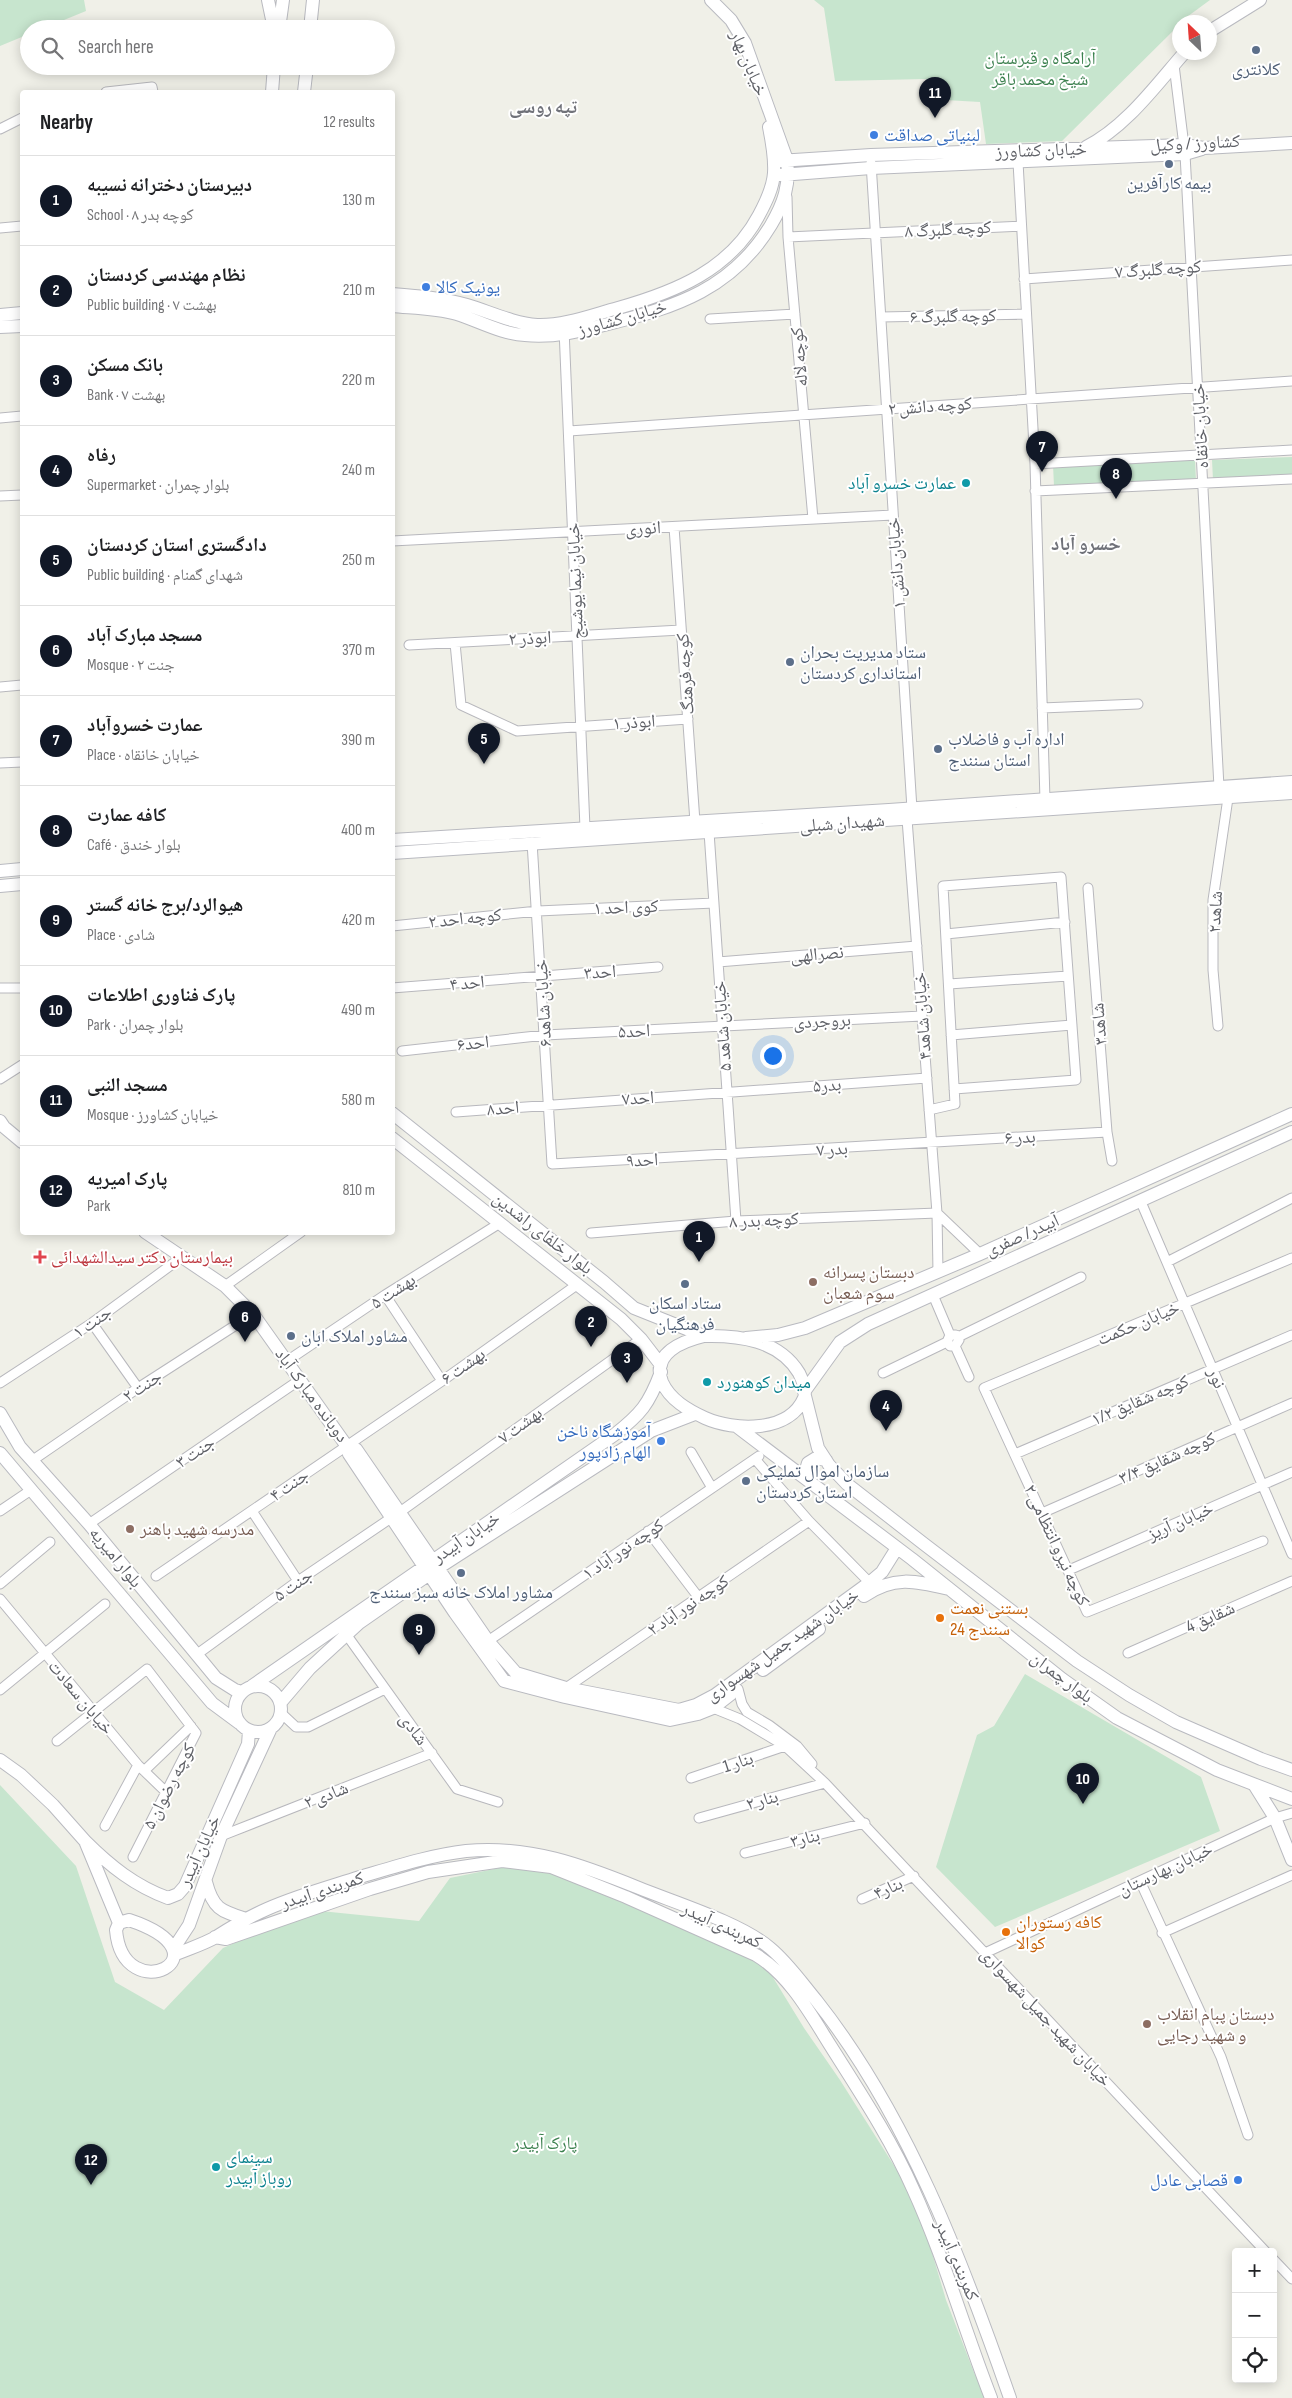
<!DOCTYPE html>
<meta charset="utf-8">
<style>
:root{--surface:#fff;--page:#f6f6f6;--text:#202124;--muted:#757577;--line:#e0e0e0;--accent:#111827}
body{margin:0;font-family:"Sofia Sans Condensed","Noto Naskh Arabic",sans-serif;background:var(--page);color:var(--text)}
.controls{position:absolute;right:15px;bottom:15px;display:grid;overflow:hidden;border-radius:5px;box-shadow:0 2px 12px #0003}
.controls button{width:45px;height:45px;display:grid;place-items:center;padding:0;border:0;border-bottom:1px solid var(--line);background:var(--surface);color:var(--text);font:25px sans-serif}
.compass{position:absolute;left:1172px;top:15px;width:45px;height:45px;border-radius:50%;background:var(--surface);box-shadow:0 2px 12px #0003;rotate:335deg}
.you{position:absolute;left:772px;top:1055px;width:18px;height:18px;margin:-12px;border:4px solid #fff;border-radius:50%;background:#1a73e8;box-shadow:0 0 0 8px #1a73e833}
.badge{display:grid;place-items:center;width:32px;height:32px;border-radius:50%;background:var(--accent);color:#fff;font-size:16px;font-weight:700}
.pin{position:absolute;translate:-50% -41px;filter:drop-shadow(0 1px 2px #0008)}
.pin::after{content:'';position:absolute;top:26px;width:18px;height:15px;background:inherit;clip-path:polygon(0 0,100% 0,50% 100%)}
.list{margin:0;padding:0;list-style:none}
h2{display:flex;justify-content:space-between;align-items:center;height:65px;margin:0;padding:0 20px;font-size:21px}
h2 small{font-size:16px;font-weight:400;color:var(--muted)}
.list li{display:grid;grid-template-columns:32px 1fr auto;gap:15px;align-items:center;box-sizing:border-box;height:90px;padding:0 20px;border-top:1px solid var(--line)}
.list b{display:block;font-size:19px;white-space:nowrap}
.list p{margin:0;font-size:16px;white-space:nowrap;color:var(--muted)}
.list em{font-size:16px;font-style:normal;color:var(--muted)}
.icon{flex:none;width:28px;height:28px;fill:none;stroke:currentColor;stroke-width:2;stroke-linecap:round;stroke-linejoin:round}
.map{position:relative;flex:none;width:1292px;height:2398px;overflow:hidden}
.search{position:absolute;background:var(--surface);box-shadow:0 2px 12px #0003;left:20px;top:20px;width:375px;height:55px;display:flex;align-items:center;gap:12px;box-sizing:border-box;padding:0 18px;border-radius:28px;color:var(--muted);font-size:19px}
.panel{position:absolute;background:var(--surface);box-shadow:0 2px 12px #0003;left:20px;top:90px;width:375px;height:1145px;border-radius:5px}
.map>svg:first-child{display:block}
</style>
<div class="map">
<svg width="1292" height="2398" viewBox="0 0 1292 2398">
<rect width="100%" height="100%" fill="#f0f0e8"/>
<!-- green -->
<path fill="#c7e5ce" d="M0,0h84l2,11 -44,18h-13v5l-29,12z
M814,0h396l-30,22 -1,3 -117,116 -76,3 -6,-42 -35,-2 -19,-21 -91,2 -11,-73z
M1292,457v21l-79,2 -1,-20z
M1195,460l1,21 -142,5 -1,-21z
M1025,1674l176,103 19,54 -225,96 -59,-60 41,-132 17,-9z
M0,1785l76,81 39,116 49,28 59,-62 88,-38 108,11 31,-43 79,-16 146,58 91,46 38,62 36,52 77,122 29,98 29,75 13,23h-988z"/>
<g fill="none" stroke-linecap="round" stroke-linejoin="round">
<defs>
<path id="street" d="M1174,65l11,89 34,633
M106,92l46,-5 1,5
M0,129l22,-11
M1018,162l17,302 10,336
M871,163l41,646
M787,197l1,40 25,282
M0,228l22,-2
M788,237l233,-11
M1024,279l268,-19
M881,317l145,-3
M710,319l85,-5
M564,329l21,499
M0,418l22,-2
M569,431l723,-50
M1035,464l257,-14
M1035,491l257,-12
M0,496l22,-1
M674,527l21,295
M392,541l501,-26
M455,643l6,62 56,26 171,-12
M409,645l272,-15
M0,687l22,-2
M1042,708l96,-4
M0,763l22,-1
M907,819l30,394 1,59
M709,832l27,389
M532,842l20,322 555,-32
M1088,888l19,244 5,29
M392,926l146,-15 176,-8
M946,934l119,-12
M718,962l199,-16
M949,984l119,-8
M0,988h22
M392,988l266,-21
M1218,1026l-5,-56v-70l15,-102
M951,1035l121,-10
M402,1051l143,-16 377,-19
M0,1079l22,-14
M929,1110l26,-6c-4,-72 -8,-145 -12,-218l118,-9 15,203 -122,9
M456,1112l471,-34
M1141,1202l151,352
M937,1213l43,41
M591,1233l145,-12 201,-8
M1167,1262l125,-64
M225,1286l76,-54
M385,1295l57,86
M933,1295l17,40
M92,1323l46,65
M958,1337l123,-60
M955,1346l4,-6 -3,-5h-6l-3,7 3,4h5l14,31
M287,1361l98,-66 115,-72
M883,1373l64,-31
M0,1383l92,-60 90,-66
M691,1452l21,36
M1015,1454l277,-119
M755,1459l54,62 63,64
M33,1460l105,-72 115,-74
M0,1511l31,-21
M252,1511l46,70
M400,1512l241,-173
M1042,1513l250,-110
M89,1524l212,-145
M648,1531l51,67
M1263,1541l-176,71 -103,-224 308,-130
M1069,1570l223,-98
M156,1576l286,-195 136,-97
M0,1584l50,-42
M0,1599l138,166 28,27
M346,1634l111,155 41,13
M488,1641l271,-185
M1128,1653l164,-72
M196,1655l102,-74 93,-63
M566,1688l243,-167
M738,1689l4,15 5,8 22,13 28,21 15,18
M0,1690l105,-86
M713,1708l27,11 45,27 40,37 441,469
M281,1713l15,14h12l77,-38
M57,1741l90,-72 49,64 -63,124
M144,1771l47,-45
M691,1778l94,-32
M699,1818l126,-35
M105,1826l33,-61
M221,1836l211,-83
M745,1853l120,-30
M1140,1881l81,176 27,78
M862,1899l52,-23
M1162,1933l130,-58
M985,1953l290,-135 17,-5
M1273,2259l19,20"/>
<path id="secondary" d="M268,0l6,29
M279,29l4,-29
M310,29l3,-29
M1210,31l50,-31
M272,92l2,-26
M304,92l3,-26
M1086,147c40,-20 70,-62 99,-95
M779,161l92,-6 314,-10 19,3 88,-5
M781,175l90,-7 314,-14 17,-5
M392,294c26,2 51,4 75,11 23,7 46,18 70,20 27,1 55,-10 81,-17 57,-16 112,-38 141,-93 7,-13 14,-27 15,-42 1,-15 -2,-31 -5,-46
M392,306c22,2 44,2 65,8 22,7 45,20 68,21 29,3 56,-4 83,-11 69,-17 125,-36 163,-99 13,-22 19,-40 16,-65l-42,-117 -14,-23 -20,-20
M0,315l22,-2
M0,327l22,-1
M392,840l497,-30 403,-28
M392,853l900,-60
M0,871l22,-2
M0,886l22,-2
M392,1113l212,169 30,26 70,28
M0,1121l4,6 18,15
M392,1138l229,181 20,20 20,26
M145,1232l80,54 28,28 93,131 10,4 132,192 28,32 50,15 113,22 17,-5 19,-10 154,-112 13,-11 15,-24
M704,1336c35,-1 75,4 95,37 3,6 8,17 5,25 -15,35 -70,33 -99,20 -17,-8 -35,-18 -43,-36 -11,-29 21,-41 42,-46z
M746,1338l32,-3 27,-7 175,-74 312,-140
M804,1392l36,-50 28,-18 424,-192
M805,1396l13,52 11,17 18,19 77,60 153,117 52,34 47,27 85,37 31,11
M0,1413l20,34 69,77 127,154 19,12 7,2
M736,1426l176,133 150,120 55,39 100,52 75,29
M346,1445l3,9 106,159 49,68 61,16 105,23 28,-6 15,-6 18,-14
M0,1453l212,250 27,20
M810,1481l-5,-8 3,-10 8,-5 10,2
M864,1596c30,-21 52,-15 85,-7
M763,1670l56,-41
M235 1709a23 23 0 1 1 46 0a23 23 0 1 1-46 0Z
M252,1686l362,-251c27,-21 35,-31 47,-63
M281,1702l29,-34 49,-45 79,-55 213,-137 44,-17
M0,1760l21,15 32,30 32,36 34,82
M1255,1786l20,32 17,42
M85,1841c25,25 50,45 83,57l10,-4 7,-8 63,-142 1,-13
M206,1882c7,27 15,29 40,37
M129,1920c105,35 -6,91 -13,10l3,-7z
M215,1937l11,2 144,-50 58,-17 74,-11 49,6 75,30 130,58c33,20 54,58 74,90 29,46 61,94 83,144 31,68 51,140 78,209
M174,1948l15,-23 32,-89 50,-108
M174,1955c14,-6 30,-11 42,-18 17,-11 33,-20 51,-28 29,-13 62,-22 93,-32 34,-10 71,-22 106,-26 63,-6 116,14 173,37 37,15 102,35 131,60 18,15 31,34 46,52 91,115 146,260 194,398"/>
</defs>
<!-- street casing -->
<use href="#street" stroke="#b8b8bd" stroke-width="11"/>
<!-- secondary casing -->
<use href="#secondary" stroke="#b9bac0" stroke-width="14"/>
<!-- street -->
<use href="#street" stroke="#fff" stroke-width="9"/>
<!-- secondary -->
<use href="#secondary" stroke="#fff" stroke-width="12"/>
</g>
<!-- markers -->
<g fill="#5c6f8a" stroke="#fff" stroke-width="2">
<circle cx="1256" cy="50" r="5"/>
<circle cx="1169" cy="164" r="5"/>
<circle cx="790" cy="662" r="5"/>
<circle cx="938" cy="749" r="5"/>
<circle cx="685" cy="1284" r="5"/>
<circle cx="291" cy="1336" r="5"/>
<circle cx="746" cy="1481" r="5"/>
<circle cx="461" cy="1573" r="5"/>
</g>
<g fill="#3f7fe0" stroke="#fff" stroke-width="2">
<circle cx="874" cy="135" r="5"/>
<circle cx="426" cy="287" r="5"/>
<circle cx="661" cy="1441" r="5"/>
<circle cx="1238" cy="2180" r="5"/>
</g>
<g fill="#0f9aa8" stroke="#fff" stroke-width="2">
<circle cx="966" cy="483" r="5"/>
<circle cx="707" cy="1382" r="5"/>
<circle cx="216" cy="2167" r="5"/>
</g>
<path fill="#e0444e" stroke="#fff" stroke-width="2" d="M37.5 1249.5h5v5h5v5h-5v5h-5v-5h-5v-5h5z"/>
<g fill="#8d6e63" stroke="#fff" stroke-width="2">
<circle cx="813" cy="1282" r="5"/>
<circle cx="130" cy="1529" r="5"/>
<circle cx="1147" cy="2024" r="5"/>
</g>
<g fill="#e8710a" stroke="#fff" stroke-width="2">
<circle cx="940" cy="1618" r="5"/>
<circle cx="1006" cy="1932" r="5"/>
</g>
<g text-anchor="middle" stroke-width="4" stroke-linejoin="round" paint-order="stroke">
<!-- park labels -->
<g font-size="18" fill="#3c814f" stroke="#fff">
<text x="1040" y="64">آرامگاه و قبرستان<tspan x="1040" dy="21">شیخ محمد باقر</tspan></text>
<text x="545" y="2149">پارک آبیدر</text>
</g>
<!-- street labels -->
<g font-size="18" fill="#5f6167" stroke="#fff">
<text transform="translate(749 63) rotate(67)" y="6">خیابان بهار</text>
<text transform="translate(1195 143) rotate(-3)" y="6">کشاورز / وکیل</text>
<text transform="translate(1041 150) rotate(-2)" y="6">خیابان کشاورز</text>
<text transform="translate(948 229) rotate(-3)" y="6">کوچه گلبرگ ۸</text>
<text transform="translate(1158 269) rotate(-4)" y="6">کوچه گلبرگ ۷</text>
<text transform="translate(953 316) rotate(-1)" y="6">کوچه گلبرگ ۶</text>
<text transform="translate(622 318) rotate(-16)" y="6">خیابان کشاورز</text>
<text transform="translate(799 357) rotate(-95)" y="6">کوچه لاله</text>
<text transform="translate(930 406) rotate(-4)" y="6">کوچه دانش ۲</text>
<text transform="translate(1200 426) rotate(-93)" y="6">خیابان خانقاه</text>
<text transform="translate(643 528) rotate(-3)" y="6">انوری</text>
<text transform="translate(896 563) rotate(-94)" y="6">خیابان دانش ۱</text>
<text transform="translate(575 581) rotate(-92)" y="6">خیابان نیما یوشیج</text>
<text transform="translate(530 638) rotate(-3)" y="6">ابوذر ۲</text>
<text transform="translate(685 674) rotate(-94)" y="6">کوچه فرهنگ</text>
<text transform="translate(634 722) rotate(-4)" y="6">ابوذر ۱</text>
<text transform="translate(842 823) rotate(-4)" y="6">شهیدان شبلی</text>
<text transform="translate(626 907) rotate(-2)" y="6">کوی احد ۱</text>
<text transform="translate(1215 912) rotate(-87)" y="6">شاهد۲</text>
<text transform="translate(465 918) rotate(-6)" y="6">کوچه احد ۲</text>
<text transform="translate(817 954) rotate(-5)" y="6">نصرالهی</text>
<text transform="translate(600 972) rotate(-4)" y="6">احد۳</text>
<text transform="translate(467 983) rotate(-5)" y="6">احد ۴</text>
<text transform="translate(543 1003) rotate(-93)" y="6">خیابان شاهد۶</text>
<text transform="translate(922 1016) rotate(-94)" y="6">خیابان شاهد۴</text>
<text transform="translate(822 1021) rotate(-3)" y="6">بروجردی</text>
<text transform="translate(1099 1024) rotate(-95)" y="6">شاهد۳</text>
<text transform="translate(722 1026) rotate(-94)" y="6">خیابان شاهد ۵</text>
<text transform="translate(634 1031) rotate(-3)" y="6">احد۵</text>
<text transform="translate(473 1043) rotate(-6)" y="6">احد۶</text>
<text transform="translate(827 1085) rotate(-4)" y="6">بدر۵</text>
<text transform="translate(638 1098) rotate(-4)" y="6">احد۷</text>
<text transform="translate(503 1108) rotate(-5)" y="6">احد۸</text>
<text transform="translate(1020 1137) rotate(-3)" y="6">بدر ۶</text>
<text transform="translate(832 1149) rotate(-4)" y="6">بدر ۷</text>
<text transform="translate(642 1160) rotate(-3)" y="6">احد۹</text>
<text transform="translate(764 1220) rotate(-3)" y="6">کوچه بدر ۸</text>
<text transform="translate(543 1233) rotate(38)" y="6">بلوار خلفای راشدین</text>
<text transform="translate(1022 1235) rotate(-24)" y="6">آبیدر/ صفری</text>
<text transform="translate(393 1291) rotate(-33)" y="6">بهشت ۵</text>
<text transform="translate(92 1322) rotate(-35)" y="6">جنت ۱</text>
<text transform="translate(1138 1323) rotate(-23)" y="6">خیابان حکمت</text>
<text transform="translate(463 1366) rotate(-35)" y="6">بهشت ۶</text>
<text transform="translate(1217 1378) rotate(67)" y="6">نور</text>
<text transform="translate(142 1386) rotate(-34)" y="6">جنت ۲</text>
<text transform="translate(312 1395) rotate(54)" y="6">دوبانده مبارک آباد</text>
<text transform="translate(1140 1400) rotate(-23)" y="6">کوچه شقایق ۱/۲</text>
<text transform="translate(520 1425) rotate(-36)" y="6">بهشت ۷</text>
<text transform="translate(195 1452) rotate(-34)" y="6">جنت ۳</text>
<text transform="translate(1167 1458) rotate(-24)" y="6">کوچه شقایق ۳/۴</text>
<text transform="translate(289 1485) rotate(-35)" y="6">جنت ۴</text>
<text transform="translate(1180 1521) rotate(-24)" y="6">خیابان آریز</text>
<text transform="translate(466 1537) rotate(-34)" y="6">خیابان آبیدر</text>
<text transform="translate(1057 1545) rotate(65)" y="6">کوچه نیرو انتظامی ۲</text>
<text transform="translate(623 1549) rotate(-34)" y="6">کوچه نور آباد ۱</text>
<text transform="translate(116 1557) rotate(51)" y="6">بلوار امیریه</text>
<text transform="translate(293 1585) rotate(-35)" y="6">جنت ۵</text>
<text transform="translate(688 1605) rotate(-34)" y="6">کوچه نور آباد ۲</text>
<text transform="translate(1210 1617) rotate(-24)" y="6">شقایق 4</text>
<text transform="translate(782 1645) rotate(-35)" y="6">خیابان شهید جمیل شهسواری</text>
<text transform="translate(1062 1677) rotate(37)" y="6">بلوار چمران</text>
<text transform="translate(81 1697) rotate(50)" y="6">خیابان سعادت</text>
<text transform="translate(414 1729) rotate(54)" y="6">شادی</text>
<text transform="translate(738 1762) rotate(-18)" y="6">بنار 1</text>
<text transform="translate(169 1786) rotate(-63)" y="6">کوچه رضوان ۵</text>
<text transform="translate(326 1795) rotate(-21)" y="6">شادی ۲</text>
<text transform="translate(762 1800) rotate(-16)" y="6">بنار ۲</text>
<text transform="translate(805 1838) rotate(-14)" y="6">بنار۳</text>
<text transform="translate(199 1851) rotate(-65)" y="6">خیابان آبیدر</text>
<text transform="translate(1165 1869) rotate(-25)" y="6">خیابان بهارستان</text>
<text transform="translate(888 1888) rotate(-24)" y="6">بنار۴</text>
<text transform="translate(322 1890) rotate(-18)" y="6">کمربندی آبیدر</text>
<text transform="translate(722 1925) rotate(25)" y="6">کمربندی آبیدر</text>
<text transform="translate(1046 2017) rotate(47)" y="6">خیابان شهید جمیل شهسواری</text>
<text transform="translate(957 2260) rotate(67)" y="6">کمربندی آبیدر</text>
</g>
<!-- service labels -->
<g font-size="18" fill="#4e5e75" stroke="#fff">
<text x="1256" y="75">کلانتری</text>
<text x="1169" y="189">بیمه کارآفرین</text>
<text x="800" y="658" text-anchor="start">ستاد مدیریت بحران<tspan x="800" dy="21">استانداری کردستان</tspan></text>
<text x="948" y="745" text-anchor="start">اداره آب و فاضلاب<tspan x="948" dy="21">استان سنندج</tspan></text>
<text x="685" y="1309">ستاد اسکان<tspan x="685" dy="21">فرهنگیان</tspan></text>
<text x="301" y="1342" text-anchor="start">مشاور املاک ابان</text>
<text x="756" y="1477" text-anchor="start">سازمان اموال تملیکی<tspan x="756" dy="21">استان کردستان</tspan></text>
<text x="461" y="1598">مشاور املاک خانه سبز سنندج</text>
</g>
<!-- shop labels -->
<g font-size="18" fill="#366cbe" stroke="#fff" text-anchor="start">
<text x="884" y="141">لبنیاتی ‌صداقت</text>
<text x="436" y="293">یونیک کالا</text>
<text x="651" y="1437" text-anchor="end">آموزشگاه ناخن<tspan x="651" dy="21">الهام زادپور</tspan></text>
<text x="1228" y="2186" text-anchor="end">قصابی عادل</text>
</g>
<!-- culture labels -->
<g font-size="18" fill="#0d838f" stroke="#fff" text-anchor="start">
<text x="956" y="489" text-anchor="end">عمارت خسرو آباد</text>
<text x="717" y="1388">میدان کوهنورد</text>
<text x="226" y="2163">سینمای<tspan x="226" dy="21">روباز آبیدر</tspan></text>
</g>
<!-- health labels -->
<g font-size="18" fill="#be3a42" stroke="#fff" text-anchor="start">
<text x="51" y="1263">بیمارستان دکتر سیدالشهدائی</text>
</g>
<!-- education labels -->
<g font-size="18" fill="#785e54" stroke="#fff" text-anchor="start">
<text x="823" y="1278">دبستان پسرانه<tspan x="823" dy="21">سوم شعبان</tspan></text>
<text x="140" y="1535">مدرسه شهید باهنر</text>
<text x="1157" y="2020">دبستان پبام انقلاب<tspan x="1157" dy="21">و شهید رجایی</tspan></text>
</g>
<!-- food labels -->
<g font-size="18" fill="#c56008" stroke="#fff" text-anchor="start">
<text x="950" y="1614">بستنی نعمت<tspan x="950" dy="21">سنندج 24</tspan></text>
<text x="1016" y="1928">کافه رستوران<tspan x="1016" dy="21">کوالا</tspan></text>
</g>
<!-- neighbourhood labels -->
<g font-size="19" font-weight="bold" fill="#707279" stroke="#fff">
<text x="543" y="113">تپه روسی</text>
<text x="1086" y="550">خسرو آباد</text>
</g>
</g>
</svg>
<div class="controls">
<button>+</button>
<button>−</button>
<button><svg class="icon" aria-label="locate" viewBox="0 0 24 24"><circle cx="12" cy="12" r="6"/><path d="M12 2v4M12 18v4M2 12h4M18 12h4"/></svg></button>
</div>
<svg class="compass" viewBox="-18 -18 36 36"><path d="M0-13l5 13h-10z" fill="#e53935"/><path d="M0 13l5-13h-10z" fill="#757577"/></svg>
<div class="you"></div>
<div class="pin badge" style="left:699px;top:1262px">1</div>
<div class="pin badge" style="left:591px;top:1347px">2</div>
<div class="pin badge" style="left:627px;top:1383px">3</div>
<div class="pin badge" style="left:886px;top:1431px">4</div>
<div class="pin badge" style="left:484px;top:764px">5</div>
<div class="pin badge" style="left:245px;top:1342px">6</div>
<div class="pin badge" style="left:1042px;top:472px">7</div>
<div class="pin badge" style="left:1116px;top:499px">8</div>
<div class="pin badge" style="left:419px;top:1655px">9</div>
<div class="pin badge" style="left:1083px;top:1804px">10</div>
<div class="pin badge" style="left:935px;top:118px">11</div>
<div class="pin badge" style="left:91px;top:2185px">12</div>
<div class="search"><svg class="icon" aria-label="search" viewBox="0 0 24 24"><circle cx="10" cy="10" r="6"/><path d="M15 15l6 6"/></svg>Search here</div>
<section class="panel">
<h2>Nearby<small>12 results</small></h2>
<ul class="list">
<li><span class="badge">1</span><div><b>دبیرستان دخترانه نسیبه</b><p>School · کوچه بدر ۸</p></div><em>130 m</em></li>
<li><span class="badge">2</span><div><b>نظام مهندسی کردستان</b><p>Public building · بهشت ۷</p></div><em>210 m</em></li>
<li><span class="badge">3</span><div><b>بانک مسکن</b><p>Bank · بهشت ۷</p></div><em>220 m</em></li>
<li><span class="badge">4</span><div><b>رفاه</b><p>Supermarket · بلوار چمران</p></div><em>240 m</em></li>
<li><span class="badge">5</span><div><b>دادگستری استان کردستان</b><p>Public building · شهدای گمنام</p></div><em>250 m</em></li>
<li><span class="badge">6</span><div><b>مسجد مبارک آباد</b><p>Mosque · جنت ۲</p></div><em>370 m</em></li>
<li><span class="badge">7</span><div><b>عمارت خسروآباد</b><p>Place · خیابان خانقاه</p></div><em>390 m</em></li>
<li><span class="badge">8</span><div><b>کافه عمارت</b><p>Café · بلوار خندق</p></div><em>400 m</em></li>
<li><span class="badge">9</span><div><b>هیوالرد/برج خانه گستر</b><p>Place · شادی</p></div><em>420 m</em></li>
<li><span class="badge">10</span><div><b>پارک فناوری اطلاعات</b><p>Park · بلوار چمران</p></div><em>490 m</em></li>
<li><span class="badge">11</span><div><b>مسجد النبی</b><p>Mosque · خیابان کشاورز</p></div><em>580 m</em></li>
<li><span class="badge">12</span><div><b>پارک امیریه</b><p>Park</p></div><em>810 m</em></li>
</ul>
</section>
</div>
